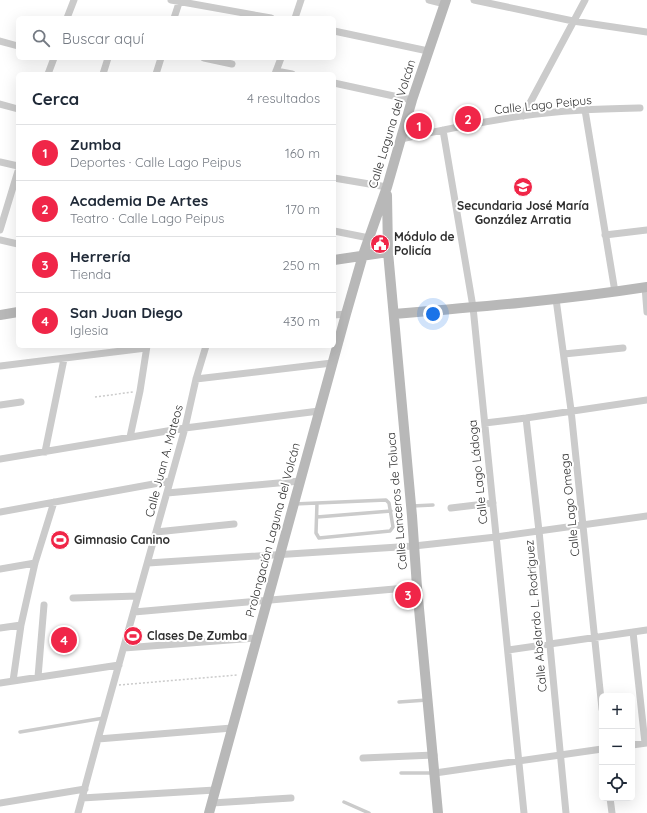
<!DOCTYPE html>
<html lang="es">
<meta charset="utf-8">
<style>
:root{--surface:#fff;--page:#f2f2f3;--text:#1f2937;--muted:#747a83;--line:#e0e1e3;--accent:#f02648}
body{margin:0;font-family:Quicksand,sans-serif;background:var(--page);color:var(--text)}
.controls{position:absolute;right:12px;bottom:12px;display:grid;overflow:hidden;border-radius:6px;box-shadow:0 4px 16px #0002}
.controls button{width:36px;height:36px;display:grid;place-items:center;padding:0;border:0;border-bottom:1px solid var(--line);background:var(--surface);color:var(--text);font:20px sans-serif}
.you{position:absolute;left:433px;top:314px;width:14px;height:14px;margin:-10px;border:3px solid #fff;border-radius:50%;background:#1a73e8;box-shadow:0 0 0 6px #1a73e833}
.badge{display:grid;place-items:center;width:26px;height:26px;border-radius:50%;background:var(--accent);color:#fff;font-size:13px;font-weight:700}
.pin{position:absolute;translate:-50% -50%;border:2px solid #fff;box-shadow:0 1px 4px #0006}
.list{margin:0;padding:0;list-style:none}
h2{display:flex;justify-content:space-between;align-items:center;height:52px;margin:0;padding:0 16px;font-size:17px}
h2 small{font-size:13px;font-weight:400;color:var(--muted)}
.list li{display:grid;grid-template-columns:26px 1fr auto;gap:12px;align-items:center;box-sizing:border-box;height:56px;padding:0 16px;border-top:1px solid var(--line)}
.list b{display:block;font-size:15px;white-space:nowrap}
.list p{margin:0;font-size:13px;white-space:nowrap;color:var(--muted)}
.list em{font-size:13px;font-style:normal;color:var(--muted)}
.icon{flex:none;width:22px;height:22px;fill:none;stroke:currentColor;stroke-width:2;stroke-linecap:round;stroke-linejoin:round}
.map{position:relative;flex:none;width:647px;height:813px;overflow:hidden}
.search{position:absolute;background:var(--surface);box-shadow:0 4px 16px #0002;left:16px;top:16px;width:320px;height:44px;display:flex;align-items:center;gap:10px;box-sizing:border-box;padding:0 14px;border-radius:6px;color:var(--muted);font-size:15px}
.panel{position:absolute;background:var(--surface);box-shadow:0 4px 16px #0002;left:16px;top:72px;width:320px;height:276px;border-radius:6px}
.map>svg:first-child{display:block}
</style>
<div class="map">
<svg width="647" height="813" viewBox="0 0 647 813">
<rect width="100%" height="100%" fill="#fff"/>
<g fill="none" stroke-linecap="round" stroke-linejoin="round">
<!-- path -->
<path stroke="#cbcbcb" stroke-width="1.5" stroke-dasharray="2 2" stroke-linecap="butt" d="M95,397l38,-5
M119,685l118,-10"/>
<!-- lane -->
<path stroke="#cbcbcb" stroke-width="3.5" d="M294,504l92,-4 3,3 4,24 -3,4 -71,7 -3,-5 1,-30
M412,506l21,-1
M317,517l74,-6
M399,702l28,-2
M20,732l84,-14
M401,773h33
M344,802l25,11"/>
<!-- street -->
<path stroke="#cbcbcb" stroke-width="7" d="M171,0l100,18
M429,0l16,4
M474,0l99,21 74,11
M67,18l7,-18
M174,18l6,-18
M295,18l6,-18
M334,31l94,20
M0,41l18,5
M204,58l28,6
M276,71l16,3
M48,74l6,-16
M103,74l5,-16
M156,74l5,-16
M275,74l6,-16
M334,83l78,17
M0,104l18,5
M585,110l30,182
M523,116l62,-116
M443,130l30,177 51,506
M401,139c40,-9 80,-17 120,-23 39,-6 80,-7 119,-8
M0,162l18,4
M334,178l53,9
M0,230l18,-59
M334,231l35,7
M605,235l42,-5
M0,240l18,4
M645,287l2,25
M556,299l15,111 31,299
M334,315l12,-1
M564,354l59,-6
M0,366l146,-18
M196,379l136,-16
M0,405l21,-3
M526,418l13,113 27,282
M485,423l41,-5 121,-18
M130,437l10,-46 7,-45
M45,452l19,-93
M0,459l185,-31 134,-17
M167,493l133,-12
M451,508l42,-5
M0,512l170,-31
M156,532l78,-8
M148,563l266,-17 82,-9 151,-21
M0,569l35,-6
M73,598l65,-2
M134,612l283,-25
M0,628l21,-3
M633,632l12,111
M124,648l132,-10
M508,650l139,-20
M38,677l6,-72
M13,681l8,-56 14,-62 19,-61
M0,683l119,-18
M98,739l134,-11
M632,745l15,-2
M363,758l71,-3
M435,773l167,-24
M82,798l133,-8
M610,798l2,15
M0,803l85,-14
M212,803l79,-5
M78,813l20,-74 87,-311 11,-49 10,-33"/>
<!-- secondary -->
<path stroke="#b8b8b8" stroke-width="10" d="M387,195l1,57 24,264 5,71 21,226
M334,260l54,-8
M394,314c85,-7 169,-14 253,-27
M0,315l18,-3
M209,813l137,-499 17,-59 24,-68 25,-87 34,-100"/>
</g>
<!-- icons -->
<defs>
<symbol id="school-disc" viewBox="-11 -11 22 22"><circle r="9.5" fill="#f02648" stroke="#fff"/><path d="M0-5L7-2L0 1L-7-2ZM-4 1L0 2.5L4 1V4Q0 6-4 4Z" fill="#fff"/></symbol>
<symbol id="civic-disc" viewBox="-11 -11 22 22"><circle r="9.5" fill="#f02648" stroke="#fff"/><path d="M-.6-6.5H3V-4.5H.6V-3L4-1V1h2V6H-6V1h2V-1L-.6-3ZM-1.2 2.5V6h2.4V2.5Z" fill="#fff"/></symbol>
<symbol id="stadium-disc" viewBox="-11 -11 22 22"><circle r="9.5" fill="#f02648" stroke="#fff"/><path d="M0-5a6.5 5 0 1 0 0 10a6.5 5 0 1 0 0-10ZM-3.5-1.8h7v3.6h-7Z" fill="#fff"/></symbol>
</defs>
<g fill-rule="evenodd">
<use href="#school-disc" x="512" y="176" width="22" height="22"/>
<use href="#civic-disc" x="369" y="233" width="22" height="22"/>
<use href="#stadium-disc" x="49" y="529" width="22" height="22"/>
<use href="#stadium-disc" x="122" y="625" width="22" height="22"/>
</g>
<g text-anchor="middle" stroke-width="4" stroke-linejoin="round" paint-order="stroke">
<!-- street labels -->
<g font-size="12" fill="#2e2e2e" stroke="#fff">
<text transform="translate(543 105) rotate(-6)" y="4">Calle Lago Peipus</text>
<text transform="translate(392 124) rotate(-73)" y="4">Calle Laguna del Volcán</text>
<text transform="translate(164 461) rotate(-75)" y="4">Calle Juan A. Mateos</text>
<text transform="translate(478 472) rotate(-96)" y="4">Calle Lago Ládoga</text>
<text transform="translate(397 501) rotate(-95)" y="4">Calle Lanceros de Toluca</text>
<text transform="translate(570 505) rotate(-96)" y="4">Calle Lago Omega</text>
<text transform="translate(273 530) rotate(-75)" y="4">Prolongación Laguna del Volcán</text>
<text transform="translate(536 616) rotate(-95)" y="4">Calle Abelardo L. Rodríguez</text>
</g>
<!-- poi labels -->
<g font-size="12" font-weight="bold" fill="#2e2e2e" stroke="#fff" text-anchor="start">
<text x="523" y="210" text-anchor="middle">Secundaria José María<tspan x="523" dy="14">González Arratia</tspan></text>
<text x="394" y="241">Módulo de<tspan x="394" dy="14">Policía</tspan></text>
<text x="74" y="544">Gimnasio Canino</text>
<text x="147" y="640">Clases De Zumba</text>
</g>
</g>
</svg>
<div class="controls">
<button>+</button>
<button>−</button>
<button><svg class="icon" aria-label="locate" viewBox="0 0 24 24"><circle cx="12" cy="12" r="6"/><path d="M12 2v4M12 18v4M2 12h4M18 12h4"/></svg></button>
</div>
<div class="you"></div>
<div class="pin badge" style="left:419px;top:126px">1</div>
<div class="pin badge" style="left:468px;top:119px">2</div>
<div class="pin badge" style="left:408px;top:595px">3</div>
<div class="pin badge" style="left:64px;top:640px">4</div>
<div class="search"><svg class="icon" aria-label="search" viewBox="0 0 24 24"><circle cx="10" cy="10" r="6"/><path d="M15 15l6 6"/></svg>Buscar aquí</div>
<section class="panel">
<h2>Cerca<small>4 resultados</small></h2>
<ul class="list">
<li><span class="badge">1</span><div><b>Zumba</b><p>Deportes · Calle Lago Peipus</p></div><em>160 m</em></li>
<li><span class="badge">2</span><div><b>Academia De Artes</b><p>Teatro · Calle Lago Peipus</p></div><em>170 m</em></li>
<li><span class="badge">3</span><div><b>Herrería</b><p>Tienda</p></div><em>250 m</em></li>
<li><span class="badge">4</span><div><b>San Juan Diego</b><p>Iglesia</p></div><em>430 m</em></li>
</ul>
</section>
</div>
